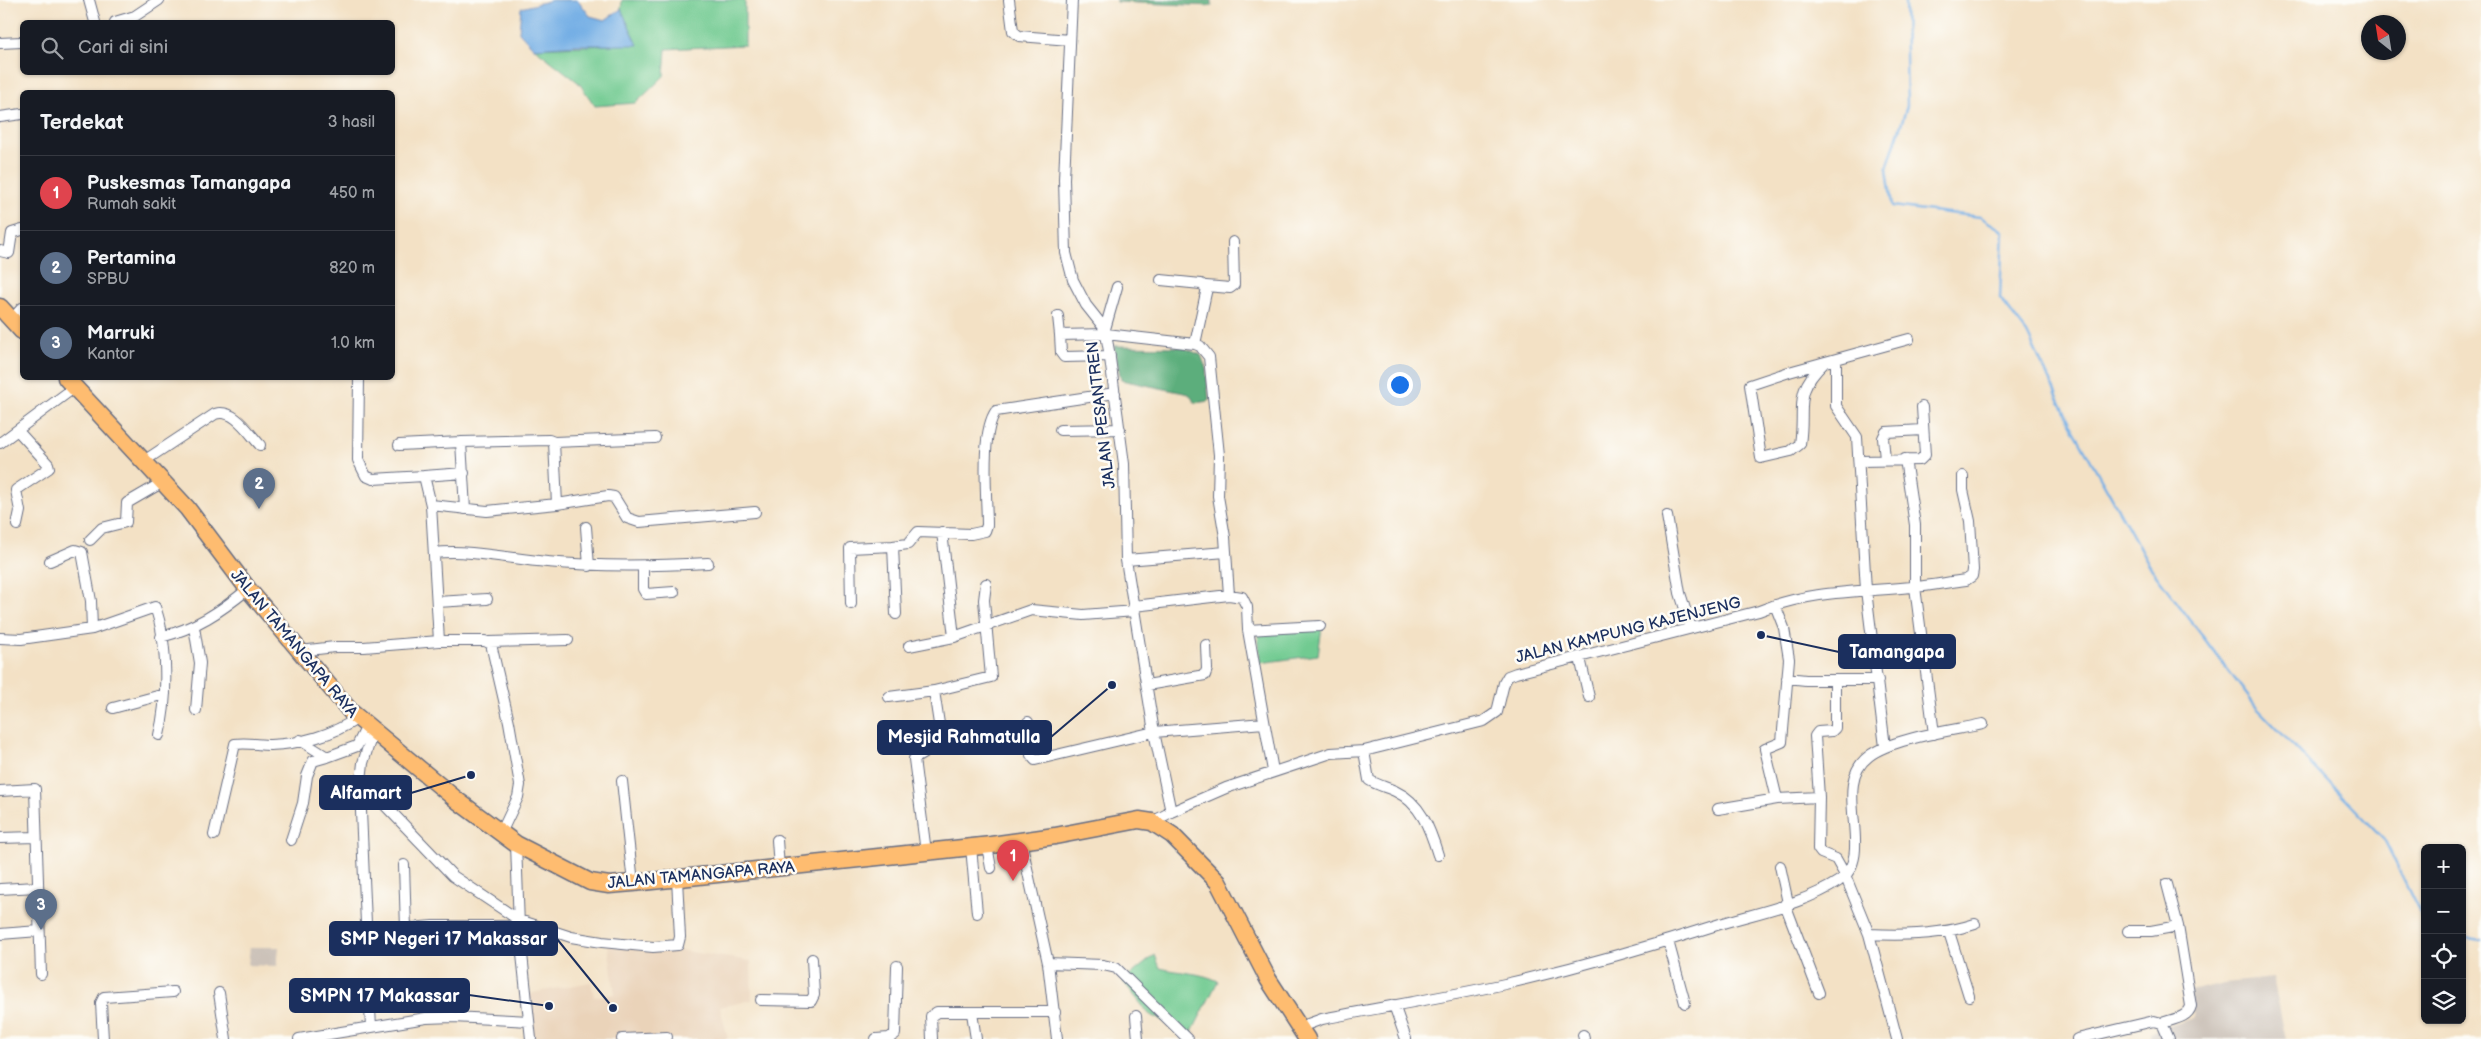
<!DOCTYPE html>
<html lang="id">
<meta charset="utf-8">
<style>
:root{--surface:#171b24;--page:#20242c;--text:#f1f3f6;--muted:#9ea1a6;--line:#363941;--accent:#d690ce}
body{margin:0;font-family:"Balsamiq Sans",sans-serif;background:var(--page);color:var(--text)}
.controls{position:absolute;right:15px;bottom:15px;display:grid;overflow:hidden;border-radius:8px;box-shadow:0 1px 4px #0004}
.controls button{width:45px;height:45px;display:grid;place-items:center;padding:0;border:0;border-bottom:1px solid var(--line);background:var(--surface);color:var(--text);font:25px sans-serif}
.compass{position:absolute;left:2361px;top:15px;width:45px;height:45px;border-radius:50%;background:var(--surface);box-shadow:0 1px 4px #0004;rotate:330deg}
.you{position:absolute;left:1399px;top:384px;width:18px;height:18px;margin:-12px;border:4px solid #fff;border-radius:50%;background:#1a73e8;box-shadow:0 0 0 8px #1a73e833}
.badge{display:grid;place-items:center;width:32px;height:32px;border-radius:50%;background:var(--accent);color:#fff;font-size:16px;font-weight:700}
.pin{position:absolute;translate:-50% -41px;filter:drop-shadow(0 1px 2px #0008)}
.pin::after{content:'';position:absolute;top:26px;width:18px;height:15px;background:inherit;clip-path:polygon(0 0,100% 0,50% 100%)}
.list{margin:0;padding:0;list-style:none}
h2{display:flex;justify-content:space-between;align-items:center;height:65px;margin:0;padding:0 20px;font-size:21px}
h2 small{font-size:16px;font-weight:400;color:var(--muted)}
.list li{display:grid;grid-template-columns:32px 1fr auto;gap:15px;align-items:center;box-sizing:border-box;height:75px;padding:0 20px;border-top:1px solid var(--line)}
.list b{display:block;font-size:19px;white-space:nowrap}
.list p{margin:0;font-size:16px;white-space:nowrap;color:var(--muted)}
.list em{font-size:16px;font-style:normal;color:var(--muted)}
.icon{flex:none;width:28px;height:28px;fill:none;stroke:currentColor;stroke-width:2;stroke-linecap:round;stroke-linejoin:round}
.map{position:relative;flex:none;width:2481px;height:1039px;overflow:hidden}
.search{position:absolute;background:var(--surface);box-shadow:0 1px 4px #0004;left:20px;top:20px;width:375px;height:55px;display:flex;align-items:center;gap:12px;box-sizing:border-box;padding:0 18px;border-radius:8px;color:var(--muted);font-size:19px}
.panel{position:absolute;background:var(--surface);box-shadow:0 1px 4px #0004;left:20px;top:90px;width:375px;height:290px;border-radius:8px}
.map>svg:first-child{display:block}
</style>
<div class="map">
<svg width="2481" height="1039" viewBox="0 0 2481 1039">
<rect width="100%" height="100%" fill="#fdfcf7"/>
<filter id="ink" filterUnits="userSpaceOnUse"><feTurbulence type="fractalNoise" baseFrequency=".02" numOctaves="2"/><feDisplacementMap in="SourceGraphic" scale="10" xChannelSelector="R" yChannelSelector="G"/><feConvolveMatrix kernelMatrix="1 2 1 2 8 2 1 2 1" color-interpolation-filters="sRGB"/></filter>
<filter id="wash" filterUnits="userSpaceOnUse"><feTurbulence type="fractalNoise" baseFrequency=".0096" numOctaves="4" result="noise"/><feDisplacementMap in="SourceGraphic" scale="20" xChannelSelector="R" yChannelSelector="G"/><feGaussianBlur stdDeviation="1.12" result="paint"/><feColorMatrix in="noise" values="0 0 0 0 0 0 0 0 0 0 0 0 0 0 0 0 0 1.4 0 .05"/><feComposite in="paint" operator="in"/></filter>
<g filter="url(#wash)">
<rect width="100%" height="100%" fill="#f3e1c5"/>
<!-- built -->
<path fill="#ead3b9" d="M608,945l76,6 67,10 1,39 -32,7 8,32h-195l-6,-45 64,-12 3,15 21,-3z"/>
<!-- industrial -->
<path fill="#ccc2b9" d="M250,947h29l-2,19 -29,-1z
M2273,978l13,61h-135l-1,-7 44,-14 -5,-27 36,-8z"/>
<!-- green -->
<path fill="#71ca91" stroke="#467c78" d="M622,0h123v45l-79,4 -2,27 -28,27 -41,3 -16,-23 -45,-35 103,-4 -16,-35z
M1322,627l-4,28 -58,8 -2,-33z
M1155,955l5,13c20,5 40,4 58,13l-27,53 -42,-20 -26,-33z"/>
<!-- forest -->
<path fill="#5cae7b" stroke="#3c6e6c" d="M1116,0h96v6l-96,-4z
M1114,346l68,1 19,8 5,13 3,33 -14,2 -6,-9 -68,-14z"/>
<!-- water -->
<path fill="#74afe5" stroke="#486fa2" d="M552,0h26l12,16 15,4 16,-11 17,36h-62l-42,3 -15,-16 2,-24z"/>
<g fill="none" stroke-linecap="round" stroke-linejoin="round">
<!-- stream -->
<path stroke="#74afe5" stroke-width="2.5" d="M1905,0l2,106 -20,62 5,38 88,11 23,14 -3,67 27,35 44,92 80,143 105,139 128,132 41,84
M2462,937l19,3"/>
</g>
</g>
<g filter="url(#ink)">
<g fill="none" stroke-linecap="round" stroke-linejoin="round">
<defs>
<path id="street" d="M89,0l6,22
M1009,0l4,31 6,5 51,4
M1072,0l-8,179 2,74 7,27 13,25 19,24 4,22 15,113 2,96 28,172 17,80 -19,10
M115,22l20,-6 24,-16
M0,43l22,-1
M0,117l22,-3
M0,251l9,2 3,-20 10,-3
M1161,280l40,4 6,4 -12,56
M1206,286l24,2 4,-3 -1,-43
M1058,316l2,19 46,-1 89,10 5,2 9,11 10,98 -1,41 7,41 4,58
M12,319l10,-11
M1105,329l12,-42
M1060,335l1,18 3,4 46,-1
M1836,360v46l21,31 9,153 19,157
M1824,363c-32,31 -18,42 -24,81l-9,7 -30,7 -11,-73 39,-13 120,-33
M359,378l-1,82 8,16 7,3 51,-3 7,29 8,136
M1060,430l60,-1
M461,442l4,67
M554,442l101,-4
M0,443l75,-56
M399,445l62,-3 88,-2 5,2 3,62 -70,7 -56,-6
M1885,459l-2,-21 3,-6 37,-2
M1905,459l10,66v62l19,147
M144,461l71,-47c19,-6 33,18 45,31
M1859,461l61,-1 5,-5 -3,-48
M424,476l40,-3
M557,504l51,-8 6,1 13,21 12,4 116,-10
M1667,516l13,77 11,35
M17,525l3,-14 -4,-21 33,-22 -1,-4 -30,-33
M586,527l3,39
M942,532l12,105 77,-27 52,5 52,-4
M90,540l12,-12 24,-6 1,-19 36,-21
M434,553c37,-4 76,6 113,9 54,5 107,4 161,1
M1126,560l100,-8
M50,561l25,-11 7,2 9,49 1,28
M643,566v23l3,5 28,-2
M437,602l50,-3
M851,604l-1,-56 43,-2
M1775,605l9,23 5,31 -7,83 -17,7 12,50
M1134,606l95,-11 13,2 5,10 1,23 25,141
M896,614l-3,-68 15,-2 10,-12 53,2 14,-3 2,-6c0,-27 -7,-92 9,-114l119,-18
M194,627l6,36 -4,47
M1248,630l72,-4
M161,637c35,-9 59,-25 87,-48
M0,638l21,1 71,-10 63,-22c13,35 13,92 4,128
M489,642l79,-2
M909,646l45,-9
M300,651l35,-4h29l75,-6h46l6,3 18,78 11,63 -2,12 -17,36
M1580,658l9,39
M1787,678l19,2h72
M1147,685l58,-10 2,-6 -1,-24
M889,697l45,-6
M113,708l52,-14
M1028,722l3,33 4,5 119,-28 110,-9
M300,740l27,17 30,-11 10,-20
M1364,751l5,29c8,5 17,7 26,11 26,12 35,38 43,64
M622,781l11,102
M360,789l17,8 76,79 66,44 52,17 31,5 51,5 25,-2 2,-8 -3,-58
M0,791l35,-2 6,185
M1819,797l-4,-61 3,-4 14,-1 3,-3v-48
M1718,809l59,-10 42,-2 -1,52 3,4 15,6 9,16 24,59 28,105
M1171,812l55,-24 105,-35 33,-2 120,-30 13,-9 7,-29 4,-7 8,-3 243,-62c51,-21 100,-19 154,-24 18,-1 35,-5 53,-7l6,-4 1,-6 -3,-49 -7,-31v-14
M214,835l21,-91c12,-2 23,1 35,1 30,-1 63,-10 88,-27
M0,838l36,-1
M291,840l12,-37 4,-27 6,-15 14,-4
M777,840l2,28
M1021,841l27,122 9,76
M516,844l3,82 12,113
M987,846l4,22
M971,847l6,66
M926,852l-12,-93 25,-15 2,-7 -7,-46 57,-14 -7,-77 2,-16
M404,865l2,64
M1780,866l8,37
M0,889l37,-2
M1785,904l34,89
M366,923l-6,-134 3,-26 10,-32
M378,931l55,-5h86
M2128,931h23l27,-5
M1949,932l20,64
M0,934l39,-3
M1869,934c36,2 72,1 106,-10
M1668,941l17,62
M1048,963l55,2 13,3 72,71
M369,990l2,37
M219,993l7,46
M761,1000l50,1 3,-6 -2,-36
M1394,1005l12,34
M972,1013l4,26
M1136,1016l2,23
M2162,1023c11,-4 26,-5 29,-17l-13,-80 -11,-42
M1300,1027l22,-8c61,-12 123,-22 183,-35 73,-17 144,-37 215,-60 39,-12 84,-20 119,-43 39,-27 -10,-95 30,-125 24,-18 82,-25 114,-32
M1583,1035l1,4
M103,1039l-2,-36 3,-6 69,-5
M299,1039l127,-21 27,-1 76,4
M622,1039l45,-2
M876,1039l13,-1 6,-4 2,-68
M932,1039l-1,-23 6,-4h118
M2077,1039l77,-18 8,2 7,16"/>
<path id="primary" d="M0,307l22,24
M66,378l121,130 61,81 103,123 107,89 58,43 74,38 19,3 24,-2 358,-38 64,-9 84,-16 13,2 20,13 46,47 50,97 39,60"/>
</defs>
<!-- street casing -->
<use href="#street" stroke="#676d82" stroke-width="12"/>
<!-- primary casing -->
<use href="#primary" stroke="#676d82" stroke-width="19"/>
<!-- street -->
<use href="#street" stroke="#fff" stroke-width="10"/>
<!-- primary -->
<use href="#primary" stroke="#febc70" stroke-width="16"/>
</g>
</g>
<g text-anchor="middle" stroke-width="5" stroke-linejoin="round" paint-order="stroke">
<!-- street labels -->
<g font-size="16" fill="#1b2f5e" stroke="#fdfcf7">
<text transform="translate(1100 415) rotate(-97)" y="6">JALAN PESANTREN</text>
<text transform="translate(1628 629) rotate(-14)" y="6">JALAN KAMPUNG KAJENJENG</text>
<text transform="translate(295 643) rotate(50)" y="6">JALAN TAMANGAPA RAYA</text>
<text transform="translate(701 874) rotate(-5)" y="6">JALAN TAMANGAPA RAYA</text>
</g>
</g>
<!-- callouts -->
<path fill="none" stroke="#1b2f5e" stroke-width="2" d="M1761 635L1839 652M1112 685L1051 737M471 775L411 793M613 1008L557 939M549 1006L469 995"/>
<g fill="#1b2f5e" stroke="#fdfcf7" stroke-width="2">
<circle cx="1761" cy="635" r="5"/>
<circle cx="1112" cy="685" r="5"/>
<circle cx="471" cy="775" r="5"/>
<circle cx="613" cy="1008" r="5"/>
<circle cx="549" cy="1006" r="5"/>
</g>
<g fill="#1b2f5e" stroke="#1b2f5e" stroke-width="2">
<rect x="1839" y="635" width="116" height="33" rx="5"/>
<rect x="878" y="721" width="173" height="33" rx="5"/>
<rect x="320" y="776" width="91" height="33" rx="5"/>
<rect x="330" y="922" width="227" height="33" rx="5"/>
<rect x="290" y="979" width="179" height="33" rx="5"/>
</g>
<g font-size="18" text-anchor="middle" font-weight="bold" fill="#fff">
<text x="1897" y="658">Tamangapa</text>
<text x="964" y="743">Mesjid Rahmatulla</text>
<text x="366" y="799">Alfamart</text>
<text x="444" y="945">SMP Negeri 17 Makassar</text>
<text x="380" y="1002">SMPN 17 Makassar</text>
</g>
</svg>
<div class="controls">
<button>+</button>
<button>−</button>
<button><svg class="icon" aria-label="locate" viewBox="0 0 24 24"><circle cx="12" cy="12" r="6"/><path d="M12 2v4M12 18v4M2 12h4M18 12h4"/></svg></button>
<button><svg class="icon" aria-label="layers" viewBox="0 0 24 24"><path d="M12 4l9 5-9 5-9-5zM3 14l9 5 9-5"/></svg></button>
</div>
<svg class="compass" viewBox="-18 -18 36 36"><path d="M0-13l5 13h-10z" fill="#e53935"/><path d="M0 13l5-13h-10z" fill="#9ea1a6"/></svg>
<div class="you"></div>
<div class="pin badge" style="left:1013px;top:881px;background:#e0444e">1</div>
<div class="pin badge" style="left:259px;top:509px;background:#5c6f8a">2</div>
<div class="pin badge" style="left:41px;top:930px;background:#5c6f8a">3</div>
<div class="search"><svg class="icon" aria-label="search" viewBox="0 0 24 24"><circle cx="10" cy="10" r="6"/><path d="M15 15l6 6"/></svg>Cari di sini</div>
<section class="panel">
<h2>Terdekat<small>3 hasil</small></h2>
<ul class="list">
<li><span class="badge" style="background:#e0444e">1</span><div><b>Puskesmas Tamangapa</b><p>Rumah sakit</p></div><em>450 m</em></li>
<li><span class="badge" style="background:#5c6f8a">2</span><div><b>Pertamina</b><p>SPBU</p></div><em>820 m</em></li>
<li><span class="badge" style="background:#5c6f8a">3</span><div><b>Marruki</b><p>Kantor</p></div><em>1.0 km</em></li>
</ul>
</section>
</div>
